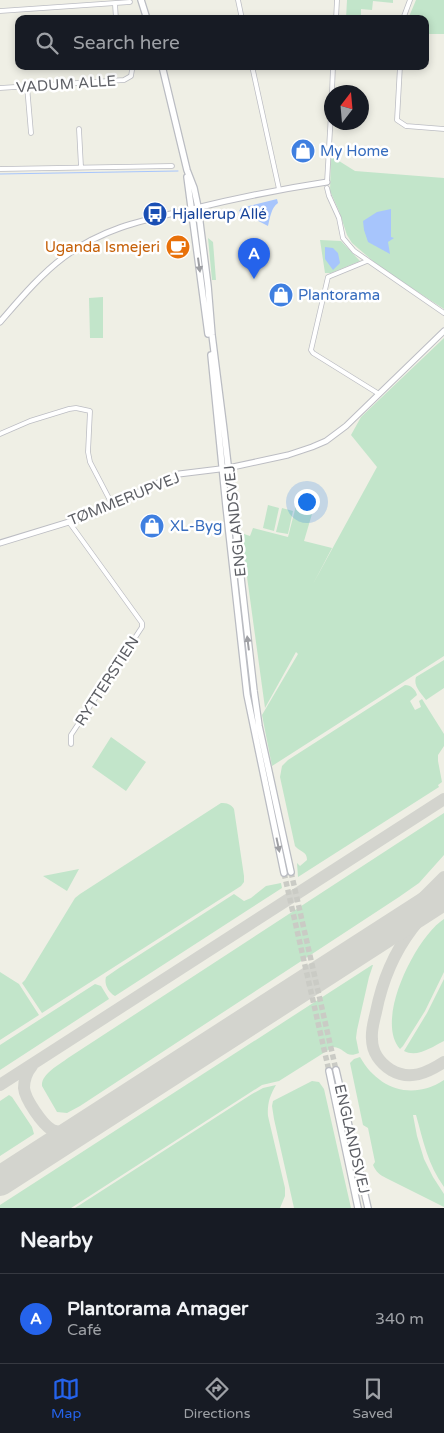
<!DOCTYPE html>
<meta charset="utf-8">
<style>
:root{--surface:#171b24;--page:#20242c;--text:#f1f3f6;--muted:#9ea1a6;--line:#363941;--accent:#2563eb}
body{margin:0;font-family:"Varela Round",sans-serif;background:var(--page);color:var(--text)}
.compass{position:absolute;left:324px;top:85px;width:45px;height:45px;border-radius:50%;background:var(--surface);box-shadow:0 2px 8px #0003;rotate:16deg}
.you{position:absolute;left:306px;top:501px;width:18px;height:18px;margin:-12px;border:4px solid #fff;border-radius:50%;background:#1a73e8;box-shadow:0 0 0 8px #1a73e833}
.badge{display:grid;place-items:center;width:32px;height:32px;border-radius:50%;background:var(--accent);color:#fff;font-size:16px;font-weight:700}
.pin{position:absolute;translate:-50% -41px;filter:drop-shadow(0 1px 2px #0008)}
.pin::after{content:'';position:absolute;top:26px;width:18px;height:15px;background:inherit;clip-path:polygon(0 0,100% 0,50% 100%)}
.list{margin:0;padding:0;list-style:none}
h2{display:flex;justify-content:space-between;align-items:center;height:65px;margin:0;padding:0 20px;font-size:21px}
h2 small{font-size:16px;font-weight:400;color:var(--muted)}
.list li{display:grid;grid-template-columns:32px 1fr auto;gap:15px;align-items:center;box-sizing:border-box;height:90px;padding:0 20px;border-top:1px solid var(--line)}
.list b{display:block;font-size:19px;white-space:nowrap}
.list p{margin:0;font-size:16px;white-space:nowrap;color:var(--muted)}
.list em{font-size:16px;font-style:normal;color:var(--muted)}
.icon{flex:none;width:28px;height:28px;fill:none;stroke:currentColor;stroke-width:2;stroke-linecap:round;stroke-linejoin:round}
.map{position:relative;flex:none;width:444px;height:1208px;overflow:hidden}
.search{position:absolute;background:var(--surface);box-shadow:0 2px 8px #0003;left:15px;right:15px;top:15px;height:55px;display:flex;align-items:center;gap:12px;box-sizing:border-box;padding:0 18px;border-radius:10px;color:var(--muted);font-size:19px}
.sheet{height:155px;background:var(--surface)}
nav{display:flex;justify-content:space-around;align-items:center;box-sizing:border-box;height:70px;border-top:1px solid var(--line);background:var(--surface);font-size:14px;color:var(--muted)}
nav a{display:grid;justify-items:center;gap:2px}
nav .on{color:var(--accent)}
.map>svg:first-child{display:block}
</style>
<div class="map">
<svg width="444" height="1208" viewBox="0 0 444 1208">
<rect width="100%" height="100%" fill="#efefe5"/>
<!-- green -->
<path fill="#c2e5ca" d="M347,0h46v3l-20,-2 -1,9 -11,-1v10h-15z
M416,0h28v34h-19v-15h-17z
M331,156l24,15 89,7v131l-63,-41 -29,-25 -5,-8 -8,-24 -9,-20z
M208,238l5,4 3,38h-4z
M320,240l21,1 19,20 -29,12h-6z
M103,297v41h-13l-1,-40z
M444,338v318l-172,110 -10,-51 36,-61 -2,-2 -31,56 -24,-175 9,3 3,-8 35,9 10,-39 19,-1 -13,44 28,7 -19,36 64,-117 -26,-32 10,-18z
M268,505l11,3 -5,23 -11,-3z
M282,508l11,3 -5,23 -12,-2z
M444,660v28l-18,12c-5,-7 -13,-14 -10,-23z
M405,685c6,0 11,5 12,10l-7,6 5,9 6,-3 -2,-6 3,-2 22,35v12l-6,9v6l4,21 -4,3 1,2 -141,90 -1,-14 3,3 7,-6c0,-9 -7,-8 -12,-14l-15,-69 2,-11 6,-6z
M111,737l35,25 -20,29 -34,-24z
M221,803c6,0 10,1 13,6l10,67v6l-3,4 -199,127 -20,-30 3,-3 50,-82 5,-4z
M444,813v42l-25,28 -20,14 -319,209 -13,7 -10,-1 -15,-26c-1,-12 17,-21 26,-28z
M79,869l-12,22 -24,-15z
M281,883l1,5 -167,108c-7,-4 -11,-12 -9,-19l13,-9 115,-74 10,7 7,-3 15,-12z
M444,919v53l-19,39 -22,35 -3,3c-26,-29 16,-112 44,-130z
M372,965h1l-4,12 -12,53 -1,8 3,15c-14,6 -13,-5 -26,-6l-54,34 -17,4 -191,123h-71v-3z
M0,972l19,12 20,31 -39,25z
M444,979v62c-12,6 -27,17 -40,10l23,-38z
M95,984l6,2 8,13 -109,71v-25z
M360,1057c18,32 52,44 84,23v107c-16,-22 -21,-47 -28,-72h-3l4,21 7,23 9,18 11,17v13l-58,-29c-6,-3 -10,-6 -13,-13l2,-3 -7,-34 -5,-3 -13,-62 4,-4z
M312,1081l7,1 5,7 27,119h-57l-20,-89 -2,-13 1,-5z
M276,1085c-6,10 -9,19 -8,31l17,72v8l-5,12h-205l177,-114 11,-6z
M9,1095l3,2 20,30 2,7 -34,22v-55z"/>
<!-- water -->
<path fill="#a7c5fc" d="M277,199l1,4c-7,5 -8,15 -10,23l-29,-15 2,-3z
M391,209v28l3,1 -6,4 2,12 -22,-12 -4,-12 -1,-9 14,-9z
M325,247l8,1 5,5 2,10 -7,7 -8,-11z"/>
<g fill="none" stroke-linecap="round" stroke-linejoin="round">
<!-- stream -->
<path stroke="#a7c5fc" stroke-width="1" d="M0,174l178,-3"/>
<!-- taxiway -->
<path stroke="#d3d4ce" stroke-width="12" d="M444,897c-12,9 -23,20 -32,32 -19,25 -30,53 -36,83 -2,9 -5,18 -4,27 0,13 8,24 19,31 19,11 36,3 53,-8
M375,939l35,-28 34,-34
M32,1066c-5,6 -8,14 -8,22 1,11 18,36 28,42 8,3 15,3 24,2
M0,1085l444,-286"/>
<!-- runway -->
<path stroke="#d3d4ce" stroke-width="30" d="M0,1181l444,-286"/>
<!-- secondary-tunnel -->
<path stroke="#cacbc5" stroke-width="5.5" stroke-dasharray="5.5 3" stroke-linecap="butt" d="M291,872l45,198
M284,873l45,198"/>
<defs>
<path id="minor" d="M238,0l4,19
M115,4l1,15
M0,11l130,-9
M336,19l1,-19
M403,19l7,-19
M252,66l27,123
M400,66l-3,54 9,6 38,3
M27,86l4,47
M0,88l124,-8 7,-4 1,-6 -2,-4
M332,92l1,-26
M79,129l2,38
M0,169l172,-3
M327,182l5,-86
M327,188l2,8 10,22 4,20 11,13 90,62
M367,261l-39,16 -17,73 2,3 66,41
M0,434l30,-13 39,-12 7,-1 14,3 -2,41 2,10 23,44
M69,522l73,101v4l-71,108v9"/>
<path id="tertiary" d="M0,322c20,-23 40,-47 64,-65 41,-30 80,-37 128,-48 45,-11 89,-20 135,-27
M0,543l95,-29 56,-28 28,-12 49,-6 60,-13 24,-8 14,-6 20,-15 98,-95"/>
<path id="secondary" d="M141,0l6,19
M162,66l25,104 7,18 4,19 10,79 4,49 12,95 30,261 5,35 32,146
M187,177l21,157
M211,355l15,151 21,189 37,178
M336,1070l32,138
M329,1071l29,137"/>
</defs>
<!-- minor casing -->
<use href="#minor" stroke="#bcbdc3" stroke-width="5.5"/>
<!-- tertiary casing -->
<use href="#tertiary" stroke="#bcbdc3" stroke-width="7"/>
<!-- secondary casing -->
<use href="#secondary" stroke="#babcc2" stroke-width="8"/>
<!-- minor -->
<use href="#minor" stroke="#fff" stroke-width="4"/>
<!-- tertiary -->
<use href="#tertiary" stroke="#fff" stroke-width="5"/>
<!-- secondary -->
<use href="#secondary" stroke="#fff" stroke-width="5.5"/>
</g>
<!-- one-way arrows -->
<defs><path id="oneway-solid" d="M-6-.8H1V-3.2L6.5 0L1 3.2V.8H-6Z" transform="scale(1.25)"/></defs>
<g fill="#9e9fa3">
<use href="#oneway-solid" transform="translate(199 265) rotate(82)"/>
<use href="#oneway-solid" transform="translate(248 643) rotate(-97)"/>
<use href="#oneway-solid" transform="translate(278 845) rotate(78)"/>
</g>
<!-- icons -->
<defs>
<symbol id="shop-disc" viewBox="-11 -11 22 22"><circle r="9.5" fill="#3f7fe0" stroke="#fff"/><path d="M-5-2.5h2.3a2.7 3.5 0 0 1 5.4 0H5L5.5 6h-11ZM-1.5-2.5h3a1.5 2.3 0 0 0-3 0Z" fill="#fff"/></symbol>
<symbol id="bus-disc" viewBox="-11 -11 22 22"><circle r="9.5" fill="#1a4fb4" stroke="#fff"/><path d="M-5-6H5V4H4V6H2V4H-2V6H-4V4H-5ZM-3.5-4V0h7V-4ZM-3.5 1.2v1.5H-2V1.2ZM2 1.2v1.5H3.5V1.2Z" fill="#fff"/></symbol>
<symbol id="cafe-disc" viewBox="-11 -11 22 22"><circle r="9.5" fill="#e8710a" stroke="#fff"/><path d="M-5.5-4.5H6V0H3Q3 3.5 0 3.5H-2.5Q-5.5 3.5-5.5 0ZM3-3.2v2h1.7v-2ZM-6 4.5H4V6H-6Z" fill="#fff"/></symbol>
</defs>
<g fill-rule="evenodd">
<use href="#shop-disc" x="289" y="137" width="28" height="28"/>
<use href="#bus-disc" x="141" y="200" width="28" height="28"/>
<use href="#cafe-disc" x="164" y="233" width="28" height="28"/>
<use href="#shop-disc" x="267" y="281" width="28" height="28"/>
<use href="#shop-disc" x="138" y="512" width="28" height="28"/>
</g>
<g text-anchor="middle" stroke-width="5" stroke-linejoin="round" paint-order="stroke">
<!-- street labels -->
<g font-size="15" fill="#5d5f65" stroke="#fff">
<text transform="translate(66 84) rotate(-4)" y="5">VADUM ALLE</text>
<text transform="translate(124 499) rotate(-22)" y="5">TØMMERUPVEJ</text>
<text transform="translate(235 521) rotate(-96)" y="5">ENGLANDSVEJ</text>
<text transform="translate(107 681) rotate(-57)" y="5">RYTTERSTIEN</text>
<text transform="translate(352 1139) rotate(77)" y="5">ENGLANDSVEJ</text>
</g>
<!-- shop labels -->
<g font-size="15" fill="#366cbe" stroke="#fff" text-anchor="start">
<text x="320" y="156">My Home</text>
<text x="298" y="300">Plantorama</text>
<text x="170" y="531">XL-Byg</text>
</g>
<!-- transit labels -->
<g font-size="15" fill="#164399" stroke="#fff" text-anchor="start">
<text x="172" y="219">Hjallerup Allé</text>
</g>
<!-- food labels -->
<g font-size="15" fill="#c56008" stroke="#fff" text-anchor="end">
<text x="160" y="252">Uganda Ismejeri</text>
</g>
</g>
</svg>
<svg class="compass" viewBox="-18 -18 36 36"><path d="M0-13l5 13h-10z" fill="#e53935"/><path d="M0 13l5-13h-10z" fill="#9ea1a6"/></svg>
<div class="you"></div>
<div class="pin badge" style="left:254px;top:279px">A</div>
<div class="search"><svg class="icon" aria-label="search" viewBox="0 0 24 24"><circle cx="10" cy="10" r="6"/><path d="M15 15l6 6"/></svg>Search here</div>
</div>
<section class="sheet">
<h2>Nearby<small></small></h2>
<ul class="list">
<li><span class="badge">A</span><div><b>Plantorama Amager</b><p>Café</p></div><em>340 m</em></li>
</ul>
</section>
<nav>
<a class="on"><svg class="icon" aria-label="map" viewBox="0 0 24 24"><path d="M3 6l6-2 6 2 6-2v14l-6 2-6-2-6 2zM9 4v14M15 6v14"/></svg>Map</a>
<a><svg class="icon" aria-label="directions" viewBox="0 0 24 24"><path d="M12 3l9 9-9 9-9-9zM9 14v-3h6M13 9l2 2-2 2"/></svg>Directions</a>
<a><svg class="icon" aria-label="saved" viewBox="0 0 24 24"><path d="M7 4h10v16l-5-4-5 4z"/></svg>Saved</a>
</nav>
